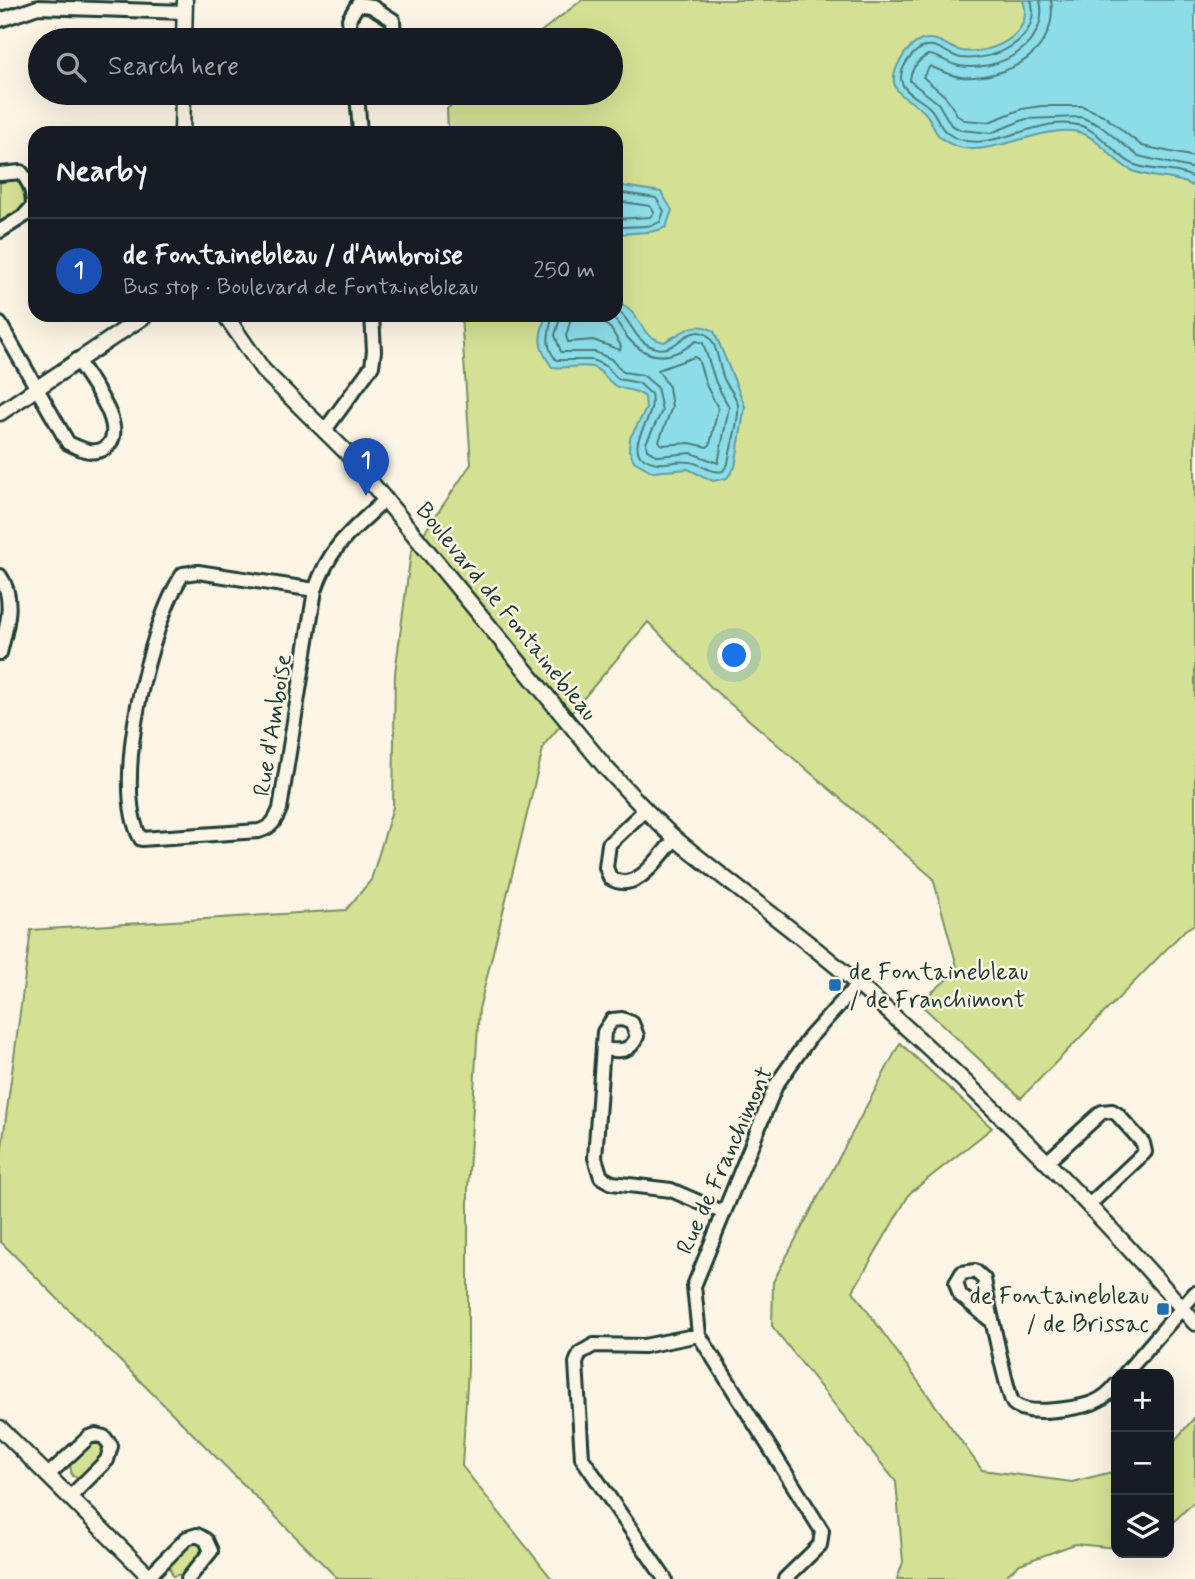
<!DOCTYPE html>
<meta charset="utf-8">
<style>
:root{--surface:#171b24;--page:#242831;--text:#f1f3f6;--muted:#9ea1a6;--line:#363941;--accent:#b45309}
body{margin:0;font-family:Mynerve,sans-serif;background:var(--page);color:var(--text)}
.controls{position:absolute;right:21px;bottom:21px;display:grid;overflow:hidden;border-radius:14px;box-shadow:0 7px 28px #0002}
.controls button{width:63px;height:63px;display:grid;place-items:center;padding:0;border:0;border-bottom:2px solid var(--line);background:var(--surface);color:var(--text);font:35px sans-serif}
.you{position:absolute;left:735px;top:656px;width:24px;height:24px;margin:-18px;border:5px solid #fff;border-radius:50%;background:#1a73e8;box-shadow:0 0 0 10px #1a73e833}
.badge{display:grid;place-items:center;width:46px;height:46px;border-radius:50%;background:var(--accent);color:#fff;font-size:23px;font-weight:700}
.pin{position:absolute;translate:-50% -58px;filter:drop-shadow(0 2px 4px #0008)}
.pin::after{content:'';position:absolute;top:37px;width:24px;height:21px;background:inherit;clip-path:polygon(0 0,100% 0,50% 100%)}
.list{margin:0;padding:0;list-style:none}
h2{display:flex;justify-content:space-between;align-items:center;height:91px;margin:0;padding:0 28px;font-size:30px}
h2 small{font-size:23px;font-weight:400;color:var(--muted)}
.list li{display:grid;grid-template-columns:46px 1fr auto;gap:21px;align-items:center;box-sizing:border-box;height:105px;padding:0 28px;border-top:2px solid var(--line)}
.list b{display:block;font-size:26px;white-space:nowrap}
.list p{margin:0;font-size:23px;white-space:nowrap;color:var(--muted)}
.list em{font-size:23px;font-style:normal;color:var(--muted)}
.icon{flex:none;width:38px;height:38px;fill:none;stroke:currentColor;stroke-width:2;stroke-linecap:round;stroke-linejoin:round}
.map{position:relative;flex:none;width:1195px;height:1579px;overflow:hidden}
.search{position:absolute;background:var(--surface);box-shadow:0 7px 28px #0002;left:28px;top:28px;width:595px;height:77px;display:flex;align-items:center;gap:18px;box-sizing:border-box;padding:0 24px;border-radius:38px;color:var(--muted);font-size:26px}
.panel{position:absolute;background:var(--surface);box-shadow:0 7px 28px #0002;left:28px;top:126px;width:595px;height:196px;border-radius:21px}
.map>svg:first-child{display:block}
</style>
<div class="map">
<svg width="1195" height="1579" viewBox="0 0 1195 1579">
<rect width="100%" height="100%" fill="#fcf5e5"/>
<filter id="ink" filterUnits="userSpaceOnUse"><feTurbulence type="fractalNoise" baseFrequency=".0143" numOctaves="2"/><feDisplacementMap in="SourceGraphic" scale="14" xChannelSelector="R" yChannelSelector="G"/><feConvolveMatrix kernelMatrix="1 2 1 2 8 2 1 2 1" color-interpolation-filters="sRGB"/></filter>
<g filter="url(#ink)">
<!-- green -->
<path fill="#d4e194" stroke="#7a8f64" stroke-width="2" d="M582,0h613v924l-10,6 -164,168 -102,-95 39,-33 -25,-92 -220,-189 -65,-67 -104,123 -65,264 -11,179v180l-6,98 90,113h-214l-338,-338v-79l31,-232 315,-20 25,-30 22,-73 2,-134 16,-121 60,-88 -10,-149h155v-182h-168l-1,-24 19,-16h145v-53h-81z
M21,172l12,34 -33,25v-57z
M900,1043l92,85 -82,65 -57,98 129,179 90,12 44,-11v77l-41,-4 -55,20 -18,15h-105l6,-17 -7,-80 -124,-156 1,-44z
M1195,1417v84l-26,25v-79z
M97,1443l5,3v10l-22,21 -8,-1 -2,-11 21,-21z
M191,1543l9,1 2,9 -20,21 -9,2 -4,-10z"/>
<!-- water -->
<path fill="#8ddde9" stroke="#619da1" stroke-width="2" d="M1023,0h172v187c-20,-12 -46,-7 -66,-18 -17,-9 -32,-33 -51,-37 -44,-9 -102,38 -138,5 -7,-7 -8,-16 -14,-23 -8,-11 -26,-15 -31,-28 -3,-8 0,-17 5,-25 5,-9 11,-17 22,-21 16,-5 25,8 40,11 29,4 73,-16 61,-51z
M616,185l45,7 11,18 -6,17c-16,8 -32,4 -50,8z
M616,300c4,3 11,7 15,11 14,15 9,24 33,31 19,-9 30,-23 50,-11l31,75 -10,61 -8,11 -14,3 -25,-12 -35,3 -19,-11 -5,-11 1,-12 16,-29 -1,-12c-12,-10 -20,-5 -31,-12 -8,-6 -12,-15 -22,-18 -12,-3 -27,2 -40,0 -15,-21 -14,-29 -6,-52h70z"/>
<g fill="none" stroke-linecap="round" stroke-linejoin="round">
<!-- shore -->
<path stroke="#4b7d7c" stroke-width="2" d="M1031,0c12,39 -37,62 -70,58 -12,-2 -22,-14 -34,-12 -13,3 -30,23 -25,37 3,10 20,17 27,24 8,7 9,19 18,26 39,28 90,-21 135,-7 20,7 32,29 51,38 19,9 44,3 62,15
M1040,0c10,45 -42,73 -81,66 -11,-2 -21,-11 -31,-11 -10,5 -18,15 -18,26l28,22 13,22 10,5 30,3 35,-14 55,-2 18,8 39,31 57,13
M1051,0c8,52 -44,80 -90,77 -11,-1 -22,-7 -31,-11l-7,11 22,19 13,20 6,4 25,2 33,-13 19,-3h41l21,9 39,31 53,11
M616,192l40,6 8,13 -4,11c-12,7 -29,3 -44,6
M616,201l34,5 4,6 -4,5 -34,2
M552,315c-2,18 -9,28 4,45h37l14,7 11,12 21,4 12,11c6,25 -22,43 -11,62 23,14 28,3 50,6 13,2 20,12 33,9l5,-7c2,-19 12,-41 10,-59 -2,-10 -9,-16 -13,-24 -8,-14 -6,-49 -27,-49 -19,1 -24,26 -50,13 -15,-8 -18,-27 -32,-36
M561,315l-6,20 6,17h34l16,7 12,13 20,3 14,12 5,24 -16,32 1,7 11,6 33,-3 27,10 11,-56 -13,-24 -13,-40 -7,-2c-24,19 -48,21 -69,-4 -7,-9 -8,-15 -17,-22
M572,315l-6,21 2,6 25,-2 27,10 1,-4 -10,-17 -16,-14
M694,357l4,2 9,28 11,21 -8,37 -3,2 -17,-4 -28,2 -3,-4 13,-34 -3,-20 -11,-17z"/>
<defs>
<path id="minor" d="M0,20l38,-13 146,5
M351,40l-2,-21 9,-15 13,2 22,14 1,17 -4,3
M357,93l3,40
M0,174l21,-2c9,11 12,19 12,34l-9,10 -24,15
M0,324l68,119c11,5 25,13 37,5 26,-18 -16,-68 -28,-88
M325,430l47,-64 2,-15 -2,-36
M0,576c16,23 6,53 0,77
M315,590l-117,-18 -15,2c-33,49 -73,213 -42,265l118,-8c13,-4 16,-10 21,-22l35,-219c16,-46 36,-58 71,-91
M645,810l-36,34 -3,23 4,11c27,17 49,-22 65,-39
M603,1049c15,2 28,4 34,-13l-5,-13 -10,-4 -10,1 -8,12 -9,126 6,19 11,6 59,7 51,22
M1048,1161l54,-49 10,-1 5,3 26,29 2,9 -55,52
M990,1320l-30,-25 -4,-12 6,-10 13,-2 9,8c2,14 24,119 29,124 11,11 37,8 52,6 21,-3 37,-6 51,-24
M1125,1374l70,-81
M48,1475l41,-38 7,-2 8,2 7,9 -4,14 -37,37
M149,1576l38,-38 10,-3 9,5 5,11 -23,28
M665,1579l-83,-121 -6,-95 4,-10 14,-8 50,1 55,-11
M785,1579l35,-34 2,-14 -123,-196 -5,-49 82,-201 34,-48 48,-53"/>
<path id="tertiary" d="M184,40l1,-40
M182,133l1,-40
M225,315l38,55 83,82 260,316c23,24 45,50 71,72 58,48 121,92 178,142 122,106 235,219 340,341
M0,413l146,-98
M0,1428l152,151"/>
</defs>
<!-- minor casing -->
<use href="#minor" stroke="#1f3d34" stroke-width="18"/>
<!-- tertiary casing -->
<use href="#tertiary" stroke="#1f3d34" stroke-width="19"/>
<!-- minor -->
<use href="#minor" stroke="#fcf5e5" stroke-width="12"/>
<!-- tertiary -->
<use href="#tertiary" stroke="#fcf5e5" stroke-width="14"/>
</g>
</g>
<!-- markers -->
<g fill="#1f6fb2" stroke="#fcf5e5" stroke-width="2.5">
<rect x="828" y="978" width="14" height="14" rx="3.5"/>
<rect x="1156" y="1302" width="14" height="14" rx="3.5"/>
</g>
<g text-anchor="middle" stroke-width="5" stroke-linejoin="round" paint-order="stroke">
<!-- street labels -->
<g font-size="24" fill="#1f3d34" stroke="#fcf5e5">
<text transform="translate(507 611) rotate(51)" y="8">Boulevard de Fontainebleau</text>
<text transform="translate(272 725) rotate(-81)" y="8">Rue d'Amboise</text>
<text transform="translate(724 1160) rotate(-66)" y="8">Rue de Franchimont</text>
</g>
<!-- poi labels -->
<g font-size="24" fill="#1f3d34" stroke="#fcf5e5" text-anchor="start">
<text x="849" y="979">de Fontainebleau<tspan x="849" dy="28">/ de Franchimont</tspan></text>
<text x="1149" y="1303" text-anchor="end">de Fontainebleau<tspan x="1149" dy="28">/ de Brissac</tspan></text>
</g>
</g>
</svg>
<div class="controls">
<button>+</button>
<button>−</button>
<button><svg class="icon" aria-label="layers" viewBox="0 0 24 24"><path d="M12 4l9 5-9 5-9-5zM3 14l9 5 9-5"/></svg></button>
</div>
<div class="you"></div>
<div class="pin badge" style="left:366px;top:496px;background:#1a4fb4">1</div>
<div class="search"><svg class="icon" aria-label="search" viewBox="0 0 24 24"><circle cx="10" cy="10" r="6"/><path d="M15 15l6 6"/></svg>Search here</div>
<section class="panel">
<h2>Nearby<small></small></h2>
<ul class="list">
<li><span class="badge" style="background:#1a4fb4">1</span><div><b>de Fontainebleau / d'Ambroise</b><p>Bus stop · Boulevard de Fontainebleau</p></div><em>250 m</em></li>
</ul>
</section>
</div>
